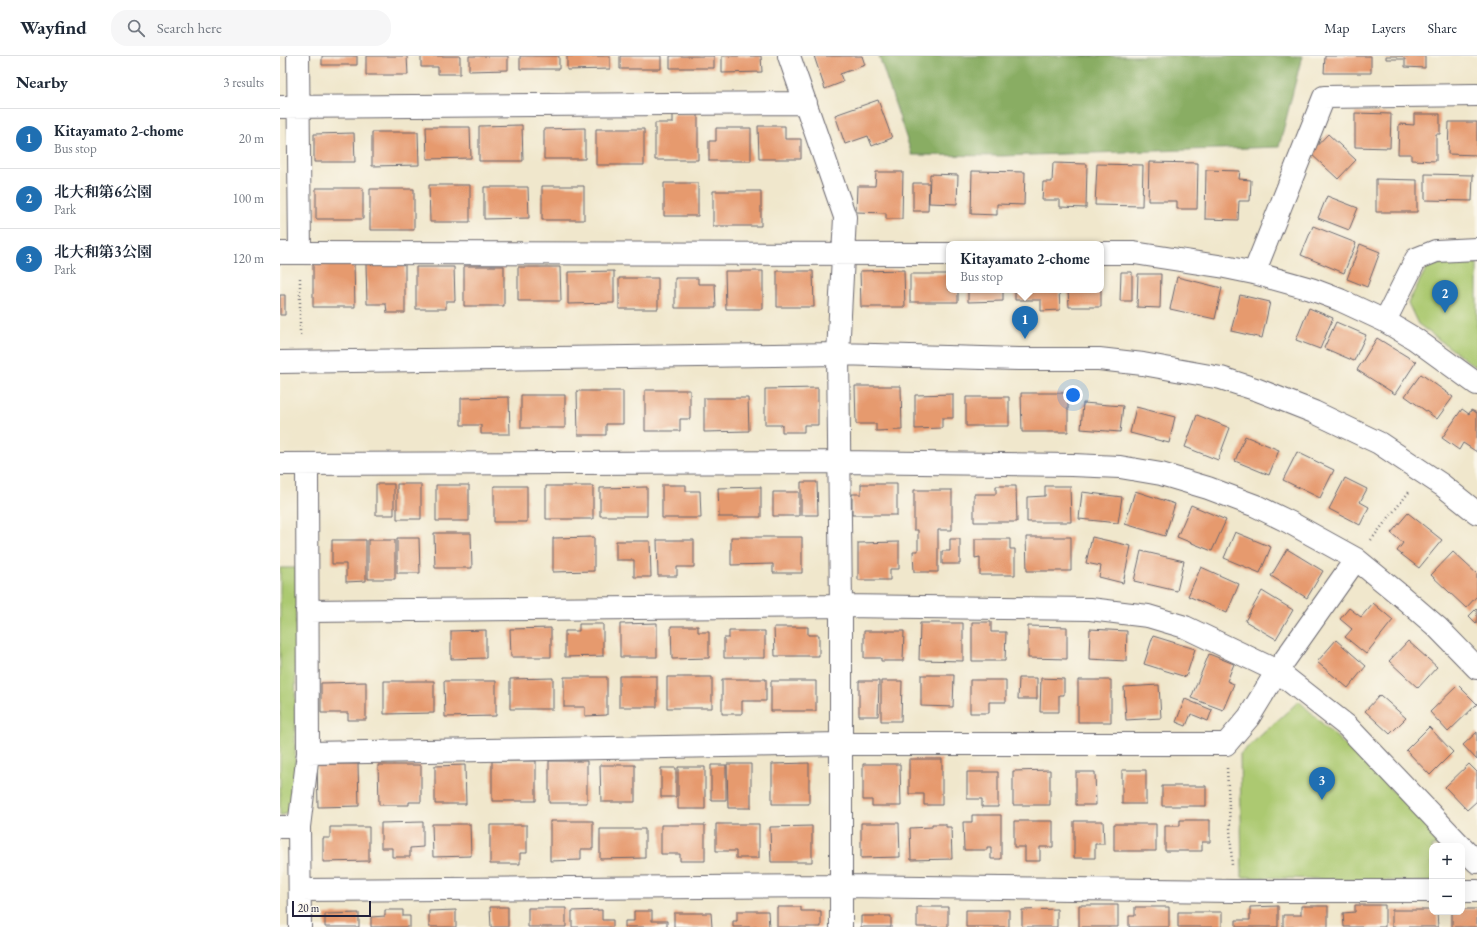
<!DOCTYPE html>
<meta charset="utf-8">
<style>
:root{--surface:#fff;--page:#f6f6f7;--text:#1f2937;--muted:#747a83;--line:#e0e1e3;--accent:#1f6fb2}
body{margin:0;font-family:"EB Garamond","Noto Serif JP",serif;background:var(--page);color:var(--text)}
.controls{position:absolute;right:12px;bottom:12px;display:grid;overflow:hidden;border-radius:8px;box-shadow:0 4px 16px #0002}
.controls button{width:36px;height:36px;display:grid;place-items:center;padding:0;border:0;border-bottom:1px solid var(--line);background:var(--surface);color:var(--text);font:20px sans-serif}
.scale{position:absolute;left:12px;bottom:10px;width:79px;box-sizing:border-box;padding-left:4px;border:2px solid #22223b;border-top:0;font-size:11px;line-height:14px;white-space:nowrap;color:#22223b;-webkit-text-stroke:3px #fbf7ec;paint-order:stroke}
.you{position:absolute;left:793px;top:339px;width:14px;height:14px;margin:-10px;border:3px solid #fff;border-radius:50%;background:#1a73e8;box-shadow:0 0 0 6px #1a73e833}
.badge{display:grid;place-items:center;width:26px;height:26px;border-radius:50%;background:var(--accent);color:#fff;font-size:13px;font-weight:700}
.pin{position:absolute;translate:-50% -33px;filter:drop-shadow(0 1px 2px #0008)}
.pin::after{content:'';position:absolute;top:21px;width:14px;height:12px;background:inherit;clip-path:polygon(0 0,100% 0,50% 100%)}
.popup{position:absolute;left:666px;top:185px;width:158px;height:52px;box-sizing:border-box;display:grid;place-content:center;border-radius:8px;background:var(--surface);filter:drop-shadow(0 1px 3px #0005);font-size:13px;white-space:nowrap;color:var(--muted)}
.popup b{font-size:15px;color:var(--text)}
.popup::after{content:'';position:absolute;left:50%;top:100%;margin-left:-8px;border:8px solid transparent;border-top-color:var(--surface)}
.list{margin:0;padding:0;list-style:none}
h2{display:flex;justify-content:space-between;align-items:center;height:52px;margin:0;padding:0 16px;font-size:17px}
h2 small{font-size:13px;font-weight:400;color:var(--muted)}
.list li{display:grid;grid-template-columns:26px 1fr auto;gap:12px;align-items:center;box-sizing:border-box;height:60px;padding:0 16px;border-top:1px solid var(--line)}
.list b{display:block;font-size:15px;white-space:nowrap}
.list p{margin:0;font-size:13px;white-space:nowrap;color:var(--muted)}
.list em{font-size:13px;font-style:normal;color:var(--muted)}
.icon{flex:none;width:22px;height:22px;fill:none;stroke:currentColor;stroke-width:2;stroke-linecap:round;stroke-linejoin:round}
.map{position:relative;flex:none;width:1197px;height:871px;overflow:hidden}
header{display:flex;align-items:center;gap:24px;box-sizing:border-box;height:56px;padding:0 20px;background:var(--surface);border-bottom:1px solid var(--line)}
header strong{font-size:19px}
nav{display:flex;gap:22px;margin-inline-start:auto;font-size:14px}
.search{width:280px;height:36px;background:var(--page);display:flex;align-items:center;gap:10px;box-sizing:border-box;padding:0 14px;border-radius:16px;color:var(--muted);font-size:15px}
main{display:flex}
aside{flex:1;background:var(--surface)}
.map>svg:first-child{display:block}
</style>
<header>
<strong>Wayfind</strong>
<div class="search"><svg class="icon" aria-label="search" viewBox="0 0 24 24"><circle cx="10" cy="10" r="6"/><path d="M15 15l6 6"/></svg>Search here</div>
<nav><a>Map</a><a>Layers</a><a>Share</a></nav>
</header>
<main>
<aside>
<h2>Nearby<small>3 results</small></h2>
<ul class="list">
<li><span class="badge">1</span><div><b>Kitayamato 2-chome</b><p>Bus stop</p></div><em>20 m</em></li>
<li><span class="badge">2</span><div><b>北大和第6公園</b><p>Park</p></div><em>100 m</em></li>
<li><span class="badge">3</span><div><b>北大和第3公園</b><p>Park</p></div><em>120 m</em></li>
</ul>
</aside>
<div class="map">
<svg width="1197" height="871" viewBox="0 0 1197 871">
<rect width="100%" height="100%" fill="#fbf7ec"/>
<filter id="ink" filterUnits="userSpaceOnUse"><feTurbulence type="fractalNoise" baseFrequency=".025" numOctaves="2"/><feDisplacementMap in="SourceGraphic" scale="8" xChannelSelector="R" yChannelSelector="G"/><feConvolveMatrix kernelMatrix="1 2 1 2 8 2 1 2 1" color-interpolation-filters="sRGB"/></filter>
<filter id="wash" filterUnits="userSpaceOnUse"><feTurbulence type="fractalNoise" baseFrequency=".012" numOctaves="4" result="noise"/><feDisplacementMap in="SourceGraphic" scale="16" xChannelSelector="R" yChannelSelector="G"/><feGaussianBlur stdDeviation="0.9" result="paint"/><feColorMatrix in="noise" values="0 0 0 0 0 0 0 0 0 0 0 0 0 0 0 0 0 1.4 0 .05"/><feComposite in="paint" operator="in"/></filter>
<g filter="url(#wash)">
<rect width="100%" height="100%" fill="#f0e7cc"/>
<!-- green -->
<path fill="#acc971" stroke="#677656" d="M1197,207v105l-59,-44 -10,-21 18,-34 12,-5z
M0,512h16l-1,236 -11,11h-4z
M1019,645l151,145h-18v36l-190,-5 -2,-123z"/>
<!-- forest -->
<path fill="#89ad63" stroke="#56684f" d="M599,0h423l-23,91 -277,9 -90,-1z"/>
<g id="blocks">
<!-- building -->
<path fill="#e69a6e" d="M42,0h35v9h-35z
M86,0h41l1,19h-42z
M141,0h39v18h-22v-7h-17z
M189,0h39v14l-39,1z
M240,0h39v13h-39z
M287,0h43v13l-43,1z
M340,0h41v13h-41z
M390,0h44v12h-44z
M442,0h39l1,16 -40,1z
M534,0h48l3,9 -25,9 3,8 -18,7z
M1045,0h46v17h-47z
M1106,0h39v12l-20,-1v-8h-19z
M598,44l14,38 -20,8 -4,-10 -23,8 -10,-29z
M1075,57l36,1 -1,34 -35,-1z
M393,58h25v46h-43v-37h18z
M1134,58h26v20h-4v27l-25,-1v-6h-13l1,-30 15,1z
M1169,66h28v33l-29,-1z
M242,69l1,36h-44v-35z
M478,70h27v13h16v20h-42z
M146,71h44l1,31 -44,1z
M305,72v31h-41v-30z
M436,72h35v33h-42v-20h7z
M316,73h48v36h-48z
M92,76h46l1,33 -47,1z
M74,77l1,29h-41v-28z
M1048,78l28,26 -18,19 -28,-26z
M869,106l49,1 -1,46h-20v-8h-29z
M773,107l34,1 -1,44 -26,-1v-7h-18l1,-18h9z
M817,108l46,1 -1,41 -47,-1z
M926,114l34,1 -1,8 12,1 -1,21h-11l-1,19 -33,-1z
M692,115l53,1 -1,33 -27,-1v11l-26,-1z
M596,116h27l-1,47h-16v-6l-30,-1 1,-26h18z
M650,118l28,1 -1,29 -28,-1z
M1145,118l48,1 -1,26 -47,-1z
M1096,123l41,1v32h-41z
M384,127h34v33h-34z
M633,127h16l-1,28h-15z
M149,129h41v37h-40z
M262,130h42v34h-42z
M204,131h44l1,31 -45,1z
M36,132h47v31h-47z
M90,133h44v41h-44z
M433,135h48v35h-48z
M1047,140l31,12 -9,22 -31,-12z
M1033,170l43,17 -12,30 -43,-18z
M1080,188l20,8 -13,35 -20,-8z
M33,206h41l1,45h-42z
M125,207v50h-18l-1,-9h-19l-1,-40z
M184,210h40v40h-40z
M136,211h38l1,34h-9v8h-30z
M238,211h42l1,34h-43z
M624,214l1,37h-44l-1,-36z
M334,215v32l-46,1v-32z
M445,215h38v38h-37z
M497,215h36l1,36h-37z
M841,216h11v29h-12z
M630,218h39v16h9v12h-48z
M858,218h23l-1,34 -23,-1z
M897,221l45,11 -7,31 -45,-10z
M339,222h39v31h-39z
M395,222h23v6h17l1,24h-41z
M688,234h35v11l-35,1z
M735,234h44l1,20 -19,1v-11h-26z
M788,234h33v17h-32z
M0,239h5v20h-5z
M960,239l30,7 -8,36 -31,-7z
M1029,252l24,10 -13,31 -24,-9z
M1056,266l30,13 -12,26 -30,-13z
M1097,282l39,24 -21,32 -38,-24z
M1141,318l32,23 -16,22 -32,-23z
M575,330h46l1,44 -26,1v-7h-20z
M538,332v37h-14v7h-22v-7h-17v-36z
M365,334h45v29h-10v12h-35z
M297,335h46v33h-17v11h-28z
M741,337h47v39h-46z
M673,338v24h-11v10l-27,1v-34z
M241,339h44v33h-44z
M229,341l1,37h-29v-9h-20v-27z
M686,341h43v29h-43z
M424,342h44l1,33 -45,1z
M803,347l40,3 -3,26 -39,-3z
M856,351l39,10 -6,26 -39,-10z
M1182,353l7,5 2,-4 6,3v39l-14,-9 -4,7 -17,-12z
M917,359l33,13 -12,32 -33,-13z
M965,380l34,14 -10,25 -34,-14z
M1017,396l37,18 -14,28 -37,-18z
M1065,422l22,11 -7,13 9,5 -9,18 -31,-16z
M521,426h16l1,33h-17z
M96,428h18v31h-18z
M117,428h24v35h-24z
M581,428h36v31h-45v-21h9z
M156,429h33v36h-33z
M382,429h24v6h14l1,27h-39z
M214,430h33v36h-33z
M266,430h47v33h-47z
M716,430h20l1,36h-43v-28h22z
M765,430h25l1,36h-44v-25l18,-1z
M367,431v29h-47v-28z
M481,431v30h-42l-1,-29z
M634,434h38v40h-14v42h-24l-1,-21h5v-21h-4z
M855,435l40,13 -10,32 -40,-12z
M493,436h26v24h-26z
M802,436l40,5 -4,26 -39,-4z
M911,449l35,15 -14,31 -35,-14z
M1128,457l34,27 -23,28 -22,-17 6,-8 -12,-10z
M955,476l36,15 -11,26 -36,-15z
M154,477h37l1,35h-37z
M314,481v34l-41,1v-34z
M451,481h71v36h-29v-9l-42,1z
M746,481h45v34h-44z
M812,481l39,9 -8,37 -24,-6 2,-11 -15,-3z
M117,482h22l1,35h-23z
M670,483h10v25h-18v-13h8z
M695,483h35v10h5v26h-35v-18l-5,1z
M52,484h34v41l-20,1v-18h-14z
M88,484h27v39h-27z
M377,484h37v27h-17v9h-19z
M336,485h34l1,36h-17v-17h-18z
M619,486v27h-9v11h-32v-37z
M1007,493l36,22 -16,27 -36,-22z
M861,495l43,10 -7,30 -43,-10z
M1173,496l24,22v22l-11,12 -35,-33z
M921,511l38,17 -12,29 -39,-17z
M982,535l31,19 -17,29 -31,-18z
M1093,547l20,17 -27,34 -21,-17 7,-8 -12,-10 9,-11 12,9z
M1197,552v16l-8,-8z
M692,566h19v10h15l-1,29h-33z
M377,567v34h-37v-33z
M640,567h43v38l-44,-1z
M299,568h24v32l-38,1v-26h14z
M391,570h27v6h11v26l-37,1z
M748,570l39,1v32l-39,-1z
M494,571h34v8h11v21h-44z
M271,572v29h-40l-1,-28z
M810,573l37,2 -1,30 -37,-2z
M206,574v28l-35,1v-28z
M449,575h36v27h-41v-20h5z
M584,575h40l-1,30h-22v-3h-17z
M873,580l42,13 -9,28 -42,-13z
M1056,584l30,26 -18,22 -31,-26z
M1128,585l29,26 -19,21 -29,-27z
M929,598l25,10 -7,17 7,3 -11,26 -32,-12z
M641,619h33l-1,32 -32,-1z
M339,620h38v31h-38z
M284,621h43v38l-22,1v-9h-21z
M387,621h45v31h-45z
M273,622v31h-43v-30z
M739,622h18v21h-19z
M761,622l23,1v16h-5v17h-19z
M442,623h44v22h-24v13h-20z
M690,624h36v22h-17v11h-19z
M798,624h33v42h-33z
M104,625h50v32l-50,1z
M164,625h52v35l-51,1z
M491,625h45v30h-45z
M579,625h20l-1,35h-19z
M601,625h21l-1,40h-20z
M86,626v38h-18v-7h-27v-30z
M879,629l2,33 -35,2 -2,-33z
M1178,629l19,19 -29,28 -18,-20z
M1100,639l26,23 -16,16 -25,-23z
M905,643l27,11 -4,11 -17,-7 -5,12 -10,-4z
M1149,671l24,25 -23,23 -24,-25z
M1197,676v28l-14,-15z
M629,703h33v46h-18v-11h-15z
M212,705h44v40h-44z
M269,705h38v42h-38z
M529,707v41h-37v-40z
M37,708h41l1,42 -41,1z
M447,708h24v44h-23z
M583,708h37l1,42h-29v-6h-9z
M1189,708l8,8v29l-10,9 -22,-23z
M98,709h43v37h-12v3h-30z
M185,709l1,39h-31v-38z
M320,709h35v37h-34z
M431,709h15v35h-15z
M398,711h27v42h-27z
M381,712h15v29h-15z
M770,714v35h-37v-34z
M842,714h24v34h-24z
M687,716h31v35h-16v-8h-15z
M796,716h19l1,33h-20z
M882,730h44v20h-44z
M692,759h29v44h-10v-12h-4v3h-23l-1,-28h9z
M900,764h30v22h-8v9h-37v-25h15z
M270,765h43v28h-12v11l-31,1z
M734,765h39v26h-13v14h-15v-14h-11z
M794,765h29l1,23h-9v14h-21z
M143,766v25l-13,1v9h-18v-9h-11v-25z
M581,767h38l1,34 -39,1z
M152,768h38l1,32 -38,1z
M436,768h43v34h-23v-7h-20z
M652,768h14v3h5l1,32 -41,1 -1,-32 22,-1z
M834,768h42v27h-42z
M210,769h37v28h-7v11h-30z
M381,769h44v36h-25v-7h-19z
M532,770v36h-41l-1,-35z
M50,771h39v34l-46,1v-24h7z
M320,773h45v29l-45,1z
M799,849h39v22h-39z
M1075,849h30v22h-41l-1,-14 12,-1z
M998,850v21h-42v-7h14v-13z
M1021,850h27v21h-45v-12h18z
M210,851h18v20h-17z
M497,851h24v4h20v16h-44z
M637,851h31v20h-31z
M855,851h34v20h-40v-11h6z
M248,852h38v19h-38z
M777,853v18h-35v-17z
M1182,853h15v18h-25v-15h10z
M105,854h18v6h7v11h-39v-10l14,-1z
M176,854v17h-27v-16z
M322,854v10h11v7h-41v-16z
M686,854h43v17h-43z
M1112,854h40v2h5l1,15h-46z
M354,855h18v10h15v6h-42v-6h9z
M457,855h31l1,16h-36v-6h4z
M898,856h44v15h-44z
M79,857v14h-34v-13z
M394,857h37l1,14h-38z
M581,860h30v11h-30z"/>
</g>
</g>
<g filter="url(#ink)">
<use href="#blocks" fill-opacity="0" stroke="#6a676e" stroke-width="1"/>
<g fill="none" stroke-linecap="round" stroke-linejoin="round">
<defs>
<path id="minor" d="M18,0l2,197
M509,0l56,161 -7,137 3,252v321
M0,51l526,-4
M0,197l669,1
M821,197h33l91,14 29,6 57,16 29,11 45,21 30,18 62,45
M974,217l70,-176 153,-2
M1105,265l31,-62 20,-8 41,-2
M0,306l558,-8 180,5h81l44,5 78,14 37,12 56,22 65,31 63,42 35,28
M0,408l559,-2 233,3 48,2 41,7 47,14 48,18 33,16 67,37 44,36 37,32 40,41
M27,555l534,-5 249,3 58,7 37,11 92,44 70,55 114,120
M28,697l533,-9h385l23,-27 28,-46 79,-112
M0,771h19
M1182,791l15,15
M20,834l541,-4 392,5h199
M1182,835h15
M20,871l-1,-100 9,-74 -1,-288"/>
</defs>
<!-- minor casing -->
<use href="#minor" stroke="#6a676e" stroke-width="24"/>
<!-- path -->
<path stroke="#6a676e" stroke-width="2.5" stroke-dasharray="1 3" stroke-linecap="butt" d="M20,222v59
M1091,484l38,-48
M947,712l5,98"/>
<!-- minor -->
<use href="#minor" stroke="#fff" stroke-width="22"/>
</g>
</g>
</svg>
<div class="controls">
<button>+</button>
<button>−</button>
</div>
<div class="scale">20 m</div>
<div class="you"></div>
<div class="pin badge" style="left:745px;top:283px">1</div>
<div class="popup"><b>Kitayamato 2-chome</b>Bus stop</div>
<div class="pin badge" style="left:1165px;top:257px">2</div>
<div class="pin badge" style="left:1042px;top:744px">3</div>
</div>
</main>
